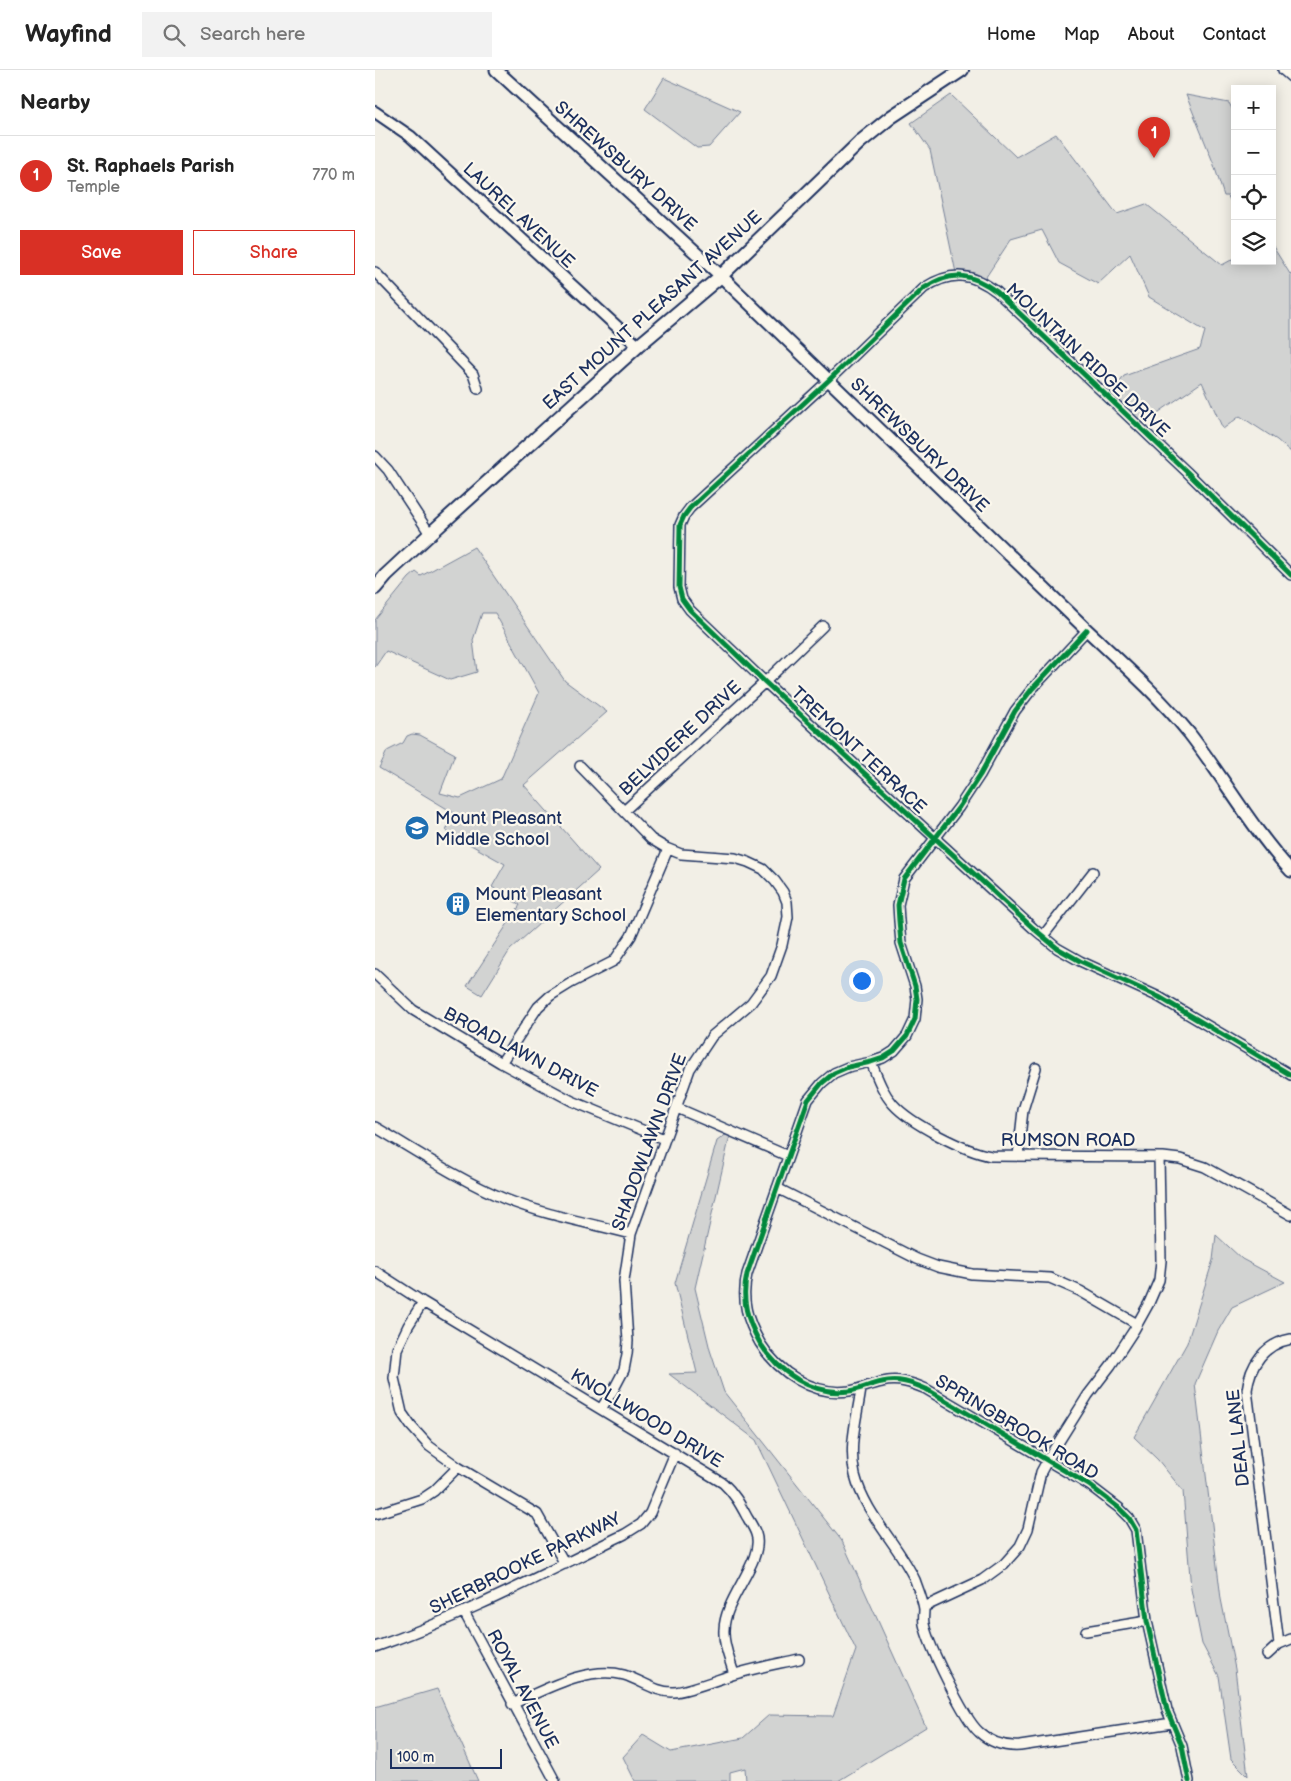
<!DOCTYPE html>
<meta charset="utf-8">
<style>
:root{--surface:#fff;--page:#f2f2f2;--text:#222;--muted:#767676;--line:#e0e0e0;--accent:#d93025}
body{margin:0;font-family:"Balsamiq Sans",sans-serif;background:var(--page);color:var(--text)}
.controls{position:absolute;right:15px;top:15px;display:grid;overflow:hidden;border-radius:0px;box-shadow:0 2px 12px #0003}
.controls button{width:45px;height:45px;display:grid;place-items:center;padding:0;border:0;border-bottom:1px solid var(--line);background:var(--surface);color:var(--text);font:25px sans-serif}
.scale{position:absolute;left:15px;bottom:12px;width:112px;box-sizing:border-box;padding-left:5px;border:2px solid #1b2f5e;border-top:0;font-size:14px;line-height:18px;white-space:nowrap;color:#1b2f5e;-webkit-text-stroke:4px #fbf7ec;paint-order:stroke}
.you{position:absolute;left:486px;top:910px;width:18px;height:18px;margin:-12px;border:4px solid #fff;border-radius:50%;background:#1a73e8;box-shadow:0 0 0 8px #1a73e833}
.badge{display:grid;place-items:center;width:32px;height:32px;border-radius:50%;background:var(--accent);color:#fff;font-size:16px;font-weight:700}
.pin{position:absolute;translate:-50% -41px;filter:drop-shadow(0 1px 2px #0008)}
.pin::after{content:'';position:absolute;top:26px;width:18px;height:15px;background:inherit;clip-path:polygon(0 0,100% 0,50% 100%)}
.list{margin:0;padding:0;list-style:none}
h2{display:flex;justify-content:space-between;align-items:center;height:65px;margin:0;padding:0 20px;font-size:21px}
h2 small{font-size:16px;font-weight:400;color:var(--muted)}
.list li{display:grid;grid-template-columns:32px 1fr auto;gap:15px;align-items:center;box-sizing:border-box;height:80px;padding:0 20px;border-top:1px solid var(--line)}
.list b{display:block;font-size:19px;white-space:nowrap}
.list p{margin:0;font-size:16px;white-space:nowrap;color:var(--muted)}
.list em{font-size:16px;font-style:normal;color:var(--muted)}
.actions{display:flex;gap:10px;padding:15px 20px}
.actions a{flex:1;padding:11px 0;border:1px solid var(--accent);border-radius:0px;text-align:center;font-size:18px;color:var(--accent)}
.actions .main{background:var(--accent);color:#fff}
.icon{flex:none;width:28px;height:28px;fill:none;stroke:currentColor;stroke-width:2;stroke-linecap:round;stroke-linejoin:round}
.map{position:relative;flex:none;width:916px;height:1711px;overflow:hidden}
header{display:flex;align-items:center;gap:30px;box-sizing:border-box;height:70px;padding:0 25px;background:var(--surface);border-bottom:1px solid var(--line)}
header strong{font-size:24px}
nav{display:flex;gap:28px;margin-inline-start:auto;font-size:18px}
.search{width:350px;height:45px;background:var(--page);display:flex;align-items:center;gap:12px;box-sizing:border-box;padding:0 18px;border-radius:0px;color:var(--muted);font-size:19px}
main{display:flex}
aside{flex:1;background:var(--surface)}
.map>svg:first-child{display:block}
</style>
<header>
<strong>Wayfind</strong>
<div class="search"><svg class="icon" aria-label="search" viewBox="0 0 24 24"><circle cx="10" cy="10" r="6"/><path d="M15 15l6 6"/></svg>Search here</div>
<nav><a>Home</a><a>Map</a><a>About</a><a>Contact</a></nav>
</header>
<main>
<aside>
<h2>Nearby<small></small></h2>
<ul class="list">
<li><span class="badge">1</span><div><b>St. Raphaels Parish</b><p>Temple</p></div><em>770 m</em></li>
</ul>
<div class="actions"><a class="main">Save</a><a>Share</a></div>
</aside>
<div class="map">
<svg width="916" height="1711" viewBox="0 0 916 1711">
<rect width="100%" height="100%" fill="#f2efe6"/>
<filter id="ink" filterUnits="userSpaceOnUse"><feTurbulence type="fractalNoise" baseFrequency=".02" numOctaves="2"/><feDisplacementMap in="SourceGraphic" scale="10" xChannelSelector="R" yChannelSelector="G"/><feConvolveMatrix kernelMatrix="1 2 1 2 8 2 1 2 1" color-interpolation-filters="sRGB"/></filter>
<g filter="url(#ink)">
<!-- green -->
<path fill="#d2d3d2" stroke="#768198" d="M289,8l76,34 -31,35 -12,1 -52,-39z
M576,25l65,62 40,-23 61,80 29,-10 76,61 13,-7v3h37v-16l18,29 1,-1v179l-14,-12 -37,-24 -17,13 -21,-47 -63,44 -29,-29 14,-21 76,-27 5,-18 -56,-34 -19,-43 -32,30 -39,-21 -17,-33 -31,9 -27,41 -28,-7 -26,-123 -19,-27z
M811,25l43,8 6,11v96l-7,-14h-4l-11,-34z
M99,477l91,134 42,31 -83,73 75,85 -89,80 -28,45 -15,-9 53,-81 -28,-18 13,-23 -59,-33 8,-18 -75,-45 8,-17 16,-8 4,-7 5,-2 8,1 35,19 -15,39 20,5 41,-19 38,-86 -44,-80h-13l-9,27 4,32 -27,8 -64,-29 -11,16v-47l34,-42 7,-6 5,4z
M356,1061l-36,157 15,62 14,42 118,149 84,186 -88,54h-92l-1,-13 -15,4v9h-95l-12,-24 20,-22 28,17 72,-14 26,-23 64,1 23,-66 -100,-210 -87,-66 28,-1 -22,-90 42,-142z
M841,1165l26,24 43,23 -53,25 -14,24 -23,53 26,215 14,70 13,107 -17,-17 -12,-83 -17,-32 -11,-55 -8,-98 -25,-31 -24,-23 53,-94 26,-83z
M62,1619l41,92h-103v-74z"/>
<g fill="none" stroke-linecap="round" stroke-linejoin="round">
<defs>
<path id="minor" d="M908,0l8,7
M0,202l98,102 5,15
M0,386l13,14 42,64
M916,505l-104,-103 -190,-180c-25,-19 -45,-22 -73,-4l-95,92 -139,128 -6,8 -4,9 -1,62 3,12 8,11 75,72 268,246 24,20 23,13 79,36 132,78
M712,560l-55,59 -17,22 -35,64 -21,32 -55,72 -6,26 1,16 2,22 14,43 2,13 -2,20 -8,17 -13,15 -11,7 -12,4 -23,5 -14,6 -12,10 -14,17 -61,174c-6,26 0,46 13,69 18,29 53,53 89,48 12,-2 22,-7 33,-9 16,-4 30,1 44,7l163,96 30,23 10,10 7,12 11,91 20,89 15,36 7,35
M205,696l71,73 15,9 15,6 54,4 13,4 15,7 12,12 8,11 4,10 1,15 -6,28 -11,31 -20,27 -39,33 -22,33 -59,165 -7,47 4,60 -1,13 -3,16 -9,17 -14,22
M249,741l141,-129 58,-56
M668,866l50,-64
M0,904l38,36 88,53 71,38 92,38
M496,992c6,14 11,30 22,42 18,20 71,47 98,52l172,1 17,2 25,8 86,48
M126,993l37,-56 12,-11 21,-13 43,-22 17,-25 37,-87
M302,1038l111,48
M0,1057c43,25 84,53 130,72 40,16 84,24 126,35
M643,1086l5,-46 13,-42
M402,1118l140,71 21,8 34,7 78,4 30,13 57,33
M0,1201l48,31 300,181c11,10 17,21 24,34 3,5 7,11 9,17 9,26 -32,64 -32,96 -1,14 6,30 10,44
M48,1232l-15,24 -11,23 -3,29 8,35 9,13 18,20 29,21 79,47 28,50
M486,1319c-4,29 -13,57 -6,86 10,39 43,69 60,105 3,9 8,20 9,29 0,5 -1,10 0,15 4,20 40,95 55,108 12,11 25,15 41,14l152,-23
M0,1444l47,-15 12,-8 24,-24
M549,1537l58,-27 22,-16 16,-18 8,-17 13,-57 7,-13 40,-64 23,-30 23,-35 15,-27 10,-23 2,-19 -2,-104
M89,1542l91,169
M711,1561l61,-10
M904,1574l-32,-254c3,-25 17,-46 44,-51
M0,1577c87,-30 168,-73 250,-113l16,-10 9,-11 25,-60
M892,1585l12,-11 12,-5
M137,1634c33,-14 75,-39 112,-29 17,5 32,18 50,17 12,0 45,-13 58,-17 22,-7 45,-11 67,-16"/>
<path id="tertiary" d="M0,42l35,24 228,210"/>
<path id="secondary" d="M121,0l225,206 366,354c35,33 71,65 102,103 35,45 63,96 102,138"/>
<path id="primary" d="M0,518l11,-13 44,-41 208,-188 83,-70 139,-134 31,-25 71,-47"/>
</defs>
<!-- minor casing -->
<use href="#minor" stroke="#1b2f5e" stroke-width="12"/>
<!-- tertiary casing -->
<use href="#tertiary" stroke="#1b2f5e" stroke-width="14"/>
<!-- secondary casing -->
<use href="#secondary" stroke="#1b2f5e" stroke-width="15"/>
<!-- primary casing -->
<use href="#primary" stroke="#1b2f5e" stroke-width="16"/>
<!-- minor -->
<use href="#minor" stroke="#fbf7ec" stroke-width="9"/>
<!-- tertiary -->
<use href="#tertiary" stroke="#fbf7ec" stroke-width="10"/>
<!-- secondary -->
<use href="#secondary" stroke="#fbf7ec" stroke-width="11"/>
<!-- primary -->
<use href="#primary" stroke="#fbf7ec" stroke-width="12"/>
<defs>
<path id="cycleway" d="M916,505l-104,-103 -190,-180c-25,-19 -45,-22 -73,-4l-95,92 -139,128 -6,8 -4,9 -1,62 3,12 8,11 75,72 268,246 24,20 23,13 79,36 132,78
M712,560l-55,59 -17,22 -35,64 -21,32 -55,72 -6,26 1,16 2,22 14,43 2,13 -2,20 -8,17 -13,15 -11,7 -12,4 -23,5 -14,6 -12,10 -14,17 -61,174c-6,26 0,46 13,69 18,29 53,53 89,48 12,-2 22,-7 33,-9 16,-4 30,1 44,7l163,96 30,23 10,10 7,12 11,91 20,89 15,36 7,35"/>
</defs>
<!-- cycleway casing -->
<use href="#cycleway" stroke="#fbf7ec" stroke-width="8"/>
<!-- cycleway -->
<use href="#cycleway" stroke="#00873e" stroke-width="5"/>
</g>
</g>
<!-- icons -->
<defs>
<symbol id="school-disc" viewBox="-11 -11 22 22"><circle r="9.5" fill="#1f6fb2" stroke="#fbf7ec"/><path d="M0-5L7-2L0 1L-7-2ZM-4 1L0 2.5L4 1V4Q0 6-4 4Z" fill="#fff"/></symbol>
<symbol id="building-disc" viewBox="-11 -11 22 22"><circle r="9.5" fill="#1f6fb2" stroke="#fbf7ec"/><path d="M-4-6H4V6H1V3H-1V6H-4ZM-2.5-4.3h1.7v1.8h-1.7ZM.8-4.3h1.7v1.8H.8ZM-2.5-1h1.7V.8h-1.7ZM.8-1h1.7V.8H.8Z" fill="#fff"/></symbol>
</defs>
<g fill-rule="evenodd">
<use href="#school-disc" x="28" y="744" width="28" height="28"/>
<use href="#building-disc" x="69" y="820" width="28" height="28"/>
</g>
<g text-anchor="middle" stroke-width="4.5" stroke-linejoin="round" paint-order="stroke">
<!-- street labels -->
<g font-size="18" fill="#1b2f5e" stroke="#fbf7ec">
<text transform="translate(251 96) rotate(42)" y="6">SHREWSBURY DRIVE</text>
<text transform="translate(144 145) rotate(43)" y="6">LAUREL AVENUE</text>
<text transform="translate(277 240) rotate(-42)" y="6">EAST MOUNT PLEASANT AVENUE</text>
<text transform="translate(713 290) rotate(43)" y="6">MOUNTAIN RIDGE DRIVE</text>
<text transform="translate(545 375) rotate(44)" y="6">SHREWSBURY DRIVE</text>
<text transform="translate(305 668) rotate(-43)" y="6">BELVIDERE DRIVE</text>
<text transform="translate(484 680) rotate(43)" y="6">TREMONT TERRACE</text>
<text transform="translate(146 982) rotate(28)" y="6">BROADLAWN DRIVE</text>
<text x="693" y="1076">RUMSON ROAD</text>
<text transform="translate(274 1072) rotate(-70)" y="6">SHADOWLAWN DRIVE</text>
<text transform="translate(272 1348) rotate(31)" y="6">KNOLLWOOD DRIVE</text>
<text transform="translate(642 1357) rotate(31)" y="6">SPRINGBROOK ROAD</text>
<text transform="translate(863 1368) rotate(-96)" y="6">DEAL LANE</text>
<text transform="translate(150 1493) rotate(-26)" y="6">SHERBROOKE PARKWAY</text>
<text transform="translate(148 1619) rotate(62)" y="6">ROYAL AVENUE</text>
</g>
<!-- poi labels -->
<g font-size="18" fill="#1b2f5e" stroke="#fbf7ec" text-anchor="start">
<text x="60" y="754">Mount Pleasant<tspan x="60" dy="21">Middle School</tspan></text>
<text x="100" y="830">Mount Pleasant<tspan x="100" dy="21">Elementary School</tspan></text>
</g>
</g>
</svg>
<div class="controls">
<button>+</button>
<button>−</button>
<button><svg class="icon" aria-label="locate" viewBox="0 0 24 24"><circle cx="12" cy="12" r="6"/><path d="M12 2v4M12 18v4M2 12h4M18 12h4"/></svg></button>
<button><svg class="icon" aria-label="layers" viewBox="0 0 24 24"><path d="M12 4l9 5-9 5-9-5zM3 14l9 5 9-5"/></svg></button>
</div>
<div class="scale">100 m</div>
<div class="you"></div>
<div class="pin badge" style="left:779px;top:88px">1</div>
</div>
</main>
